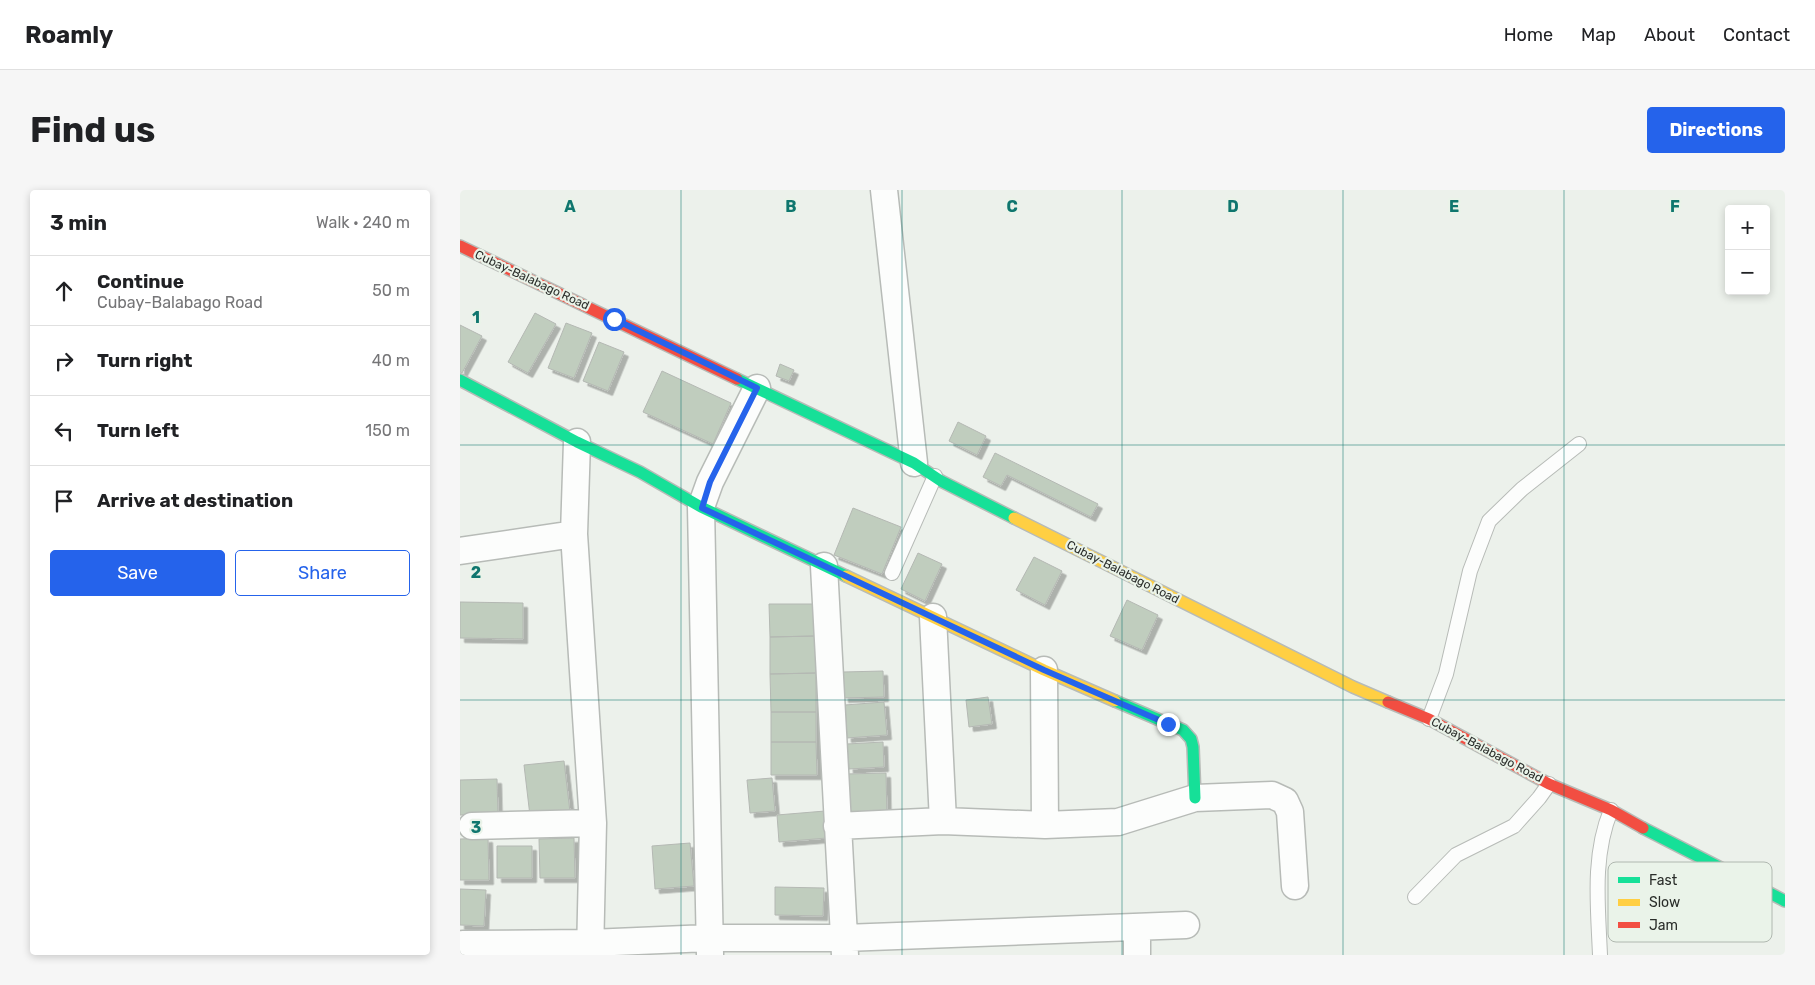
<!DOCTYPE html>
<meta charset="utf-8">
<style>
:root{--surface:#fff;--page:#f6f6f6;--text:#202124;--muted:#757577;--line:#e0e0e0;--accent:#2563eb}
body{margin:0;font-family:Rubik,sans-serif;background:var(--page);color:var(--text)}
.controls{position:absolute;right:15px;top:15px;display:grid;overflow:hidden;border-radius:5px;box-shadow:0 2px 8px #0003}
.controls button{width:45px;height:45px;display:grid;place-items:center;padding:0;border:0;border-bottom:1px solid var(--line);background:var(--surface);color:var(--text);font:25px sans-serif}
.stop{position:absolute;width:15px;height:15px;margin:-11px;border:4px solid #2563eb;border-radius:50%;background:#fff}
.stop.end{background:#2563eb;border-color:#fff;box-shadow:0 1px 5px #0008}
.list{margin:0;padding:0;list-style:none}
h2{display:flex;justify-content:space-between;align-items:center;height:65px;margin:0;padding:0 20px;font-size:21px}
h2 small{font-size:16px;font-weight:400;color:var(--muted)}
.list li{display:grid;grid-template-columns:32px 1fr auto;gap:15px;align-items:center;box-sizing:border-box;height:70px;padding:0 20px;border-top:1px solid var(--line)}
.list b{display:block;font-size:19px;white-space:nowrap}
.list p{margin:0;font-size:16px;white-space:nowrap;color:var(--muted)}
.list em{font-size:16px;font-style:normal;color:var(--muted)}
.actions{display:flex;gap:10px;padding:15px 20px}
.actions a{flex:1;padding:11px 0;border:1px solid var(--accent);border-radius:5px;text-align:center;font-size:18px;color:var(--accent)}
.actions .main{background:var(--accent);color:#fff}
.icon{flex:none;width:28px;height:28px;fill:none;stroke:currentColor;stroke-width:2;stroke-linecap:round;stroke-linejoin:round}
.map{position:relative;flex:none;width:1325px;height:765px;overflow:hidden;border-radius:5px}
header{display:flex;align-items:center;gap:30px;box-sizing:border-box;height:70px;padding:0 25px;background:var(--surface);border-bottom:1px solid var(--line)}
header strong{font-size:24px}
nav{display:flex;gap:28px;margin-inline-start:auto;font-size:18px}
.intro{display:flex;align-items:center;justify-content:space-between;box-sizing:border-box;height:120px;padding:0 30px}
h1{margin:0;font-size:35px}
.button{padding:12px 22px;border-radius:5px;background:var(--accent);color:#fff;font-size:18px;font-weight:700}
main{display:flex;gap:30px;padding:0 30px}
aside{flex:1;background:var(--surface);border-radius:5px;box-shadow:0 2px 8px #0003}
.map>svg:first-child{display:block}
</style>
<header>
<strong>Roamly</strong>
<nav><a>Home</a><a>Map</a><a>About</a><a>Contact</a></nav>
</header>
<div class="intro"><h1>Find us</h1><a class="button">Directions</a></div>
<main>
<aside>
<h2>3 min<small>Walk · 240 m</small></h2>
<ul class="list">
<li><svg class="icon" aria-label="ahead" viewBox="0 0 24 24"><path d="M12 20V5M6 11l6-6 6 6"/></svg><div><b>Continue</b><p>Cubay-Balabago Road</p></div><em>50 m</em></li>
<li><svg class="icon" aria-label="right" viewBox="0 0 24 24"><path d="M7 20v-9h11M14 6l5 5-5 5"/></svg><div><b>Turn right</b></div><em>40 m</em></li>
<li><svg class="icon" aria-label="left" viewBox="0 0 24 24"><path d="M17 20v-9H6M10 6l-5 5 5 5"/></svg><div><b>Turn left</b></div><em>150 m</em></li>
<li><svg class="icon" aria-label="arrive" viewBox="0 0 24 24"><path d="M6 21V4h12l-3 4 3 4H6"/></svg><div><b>Arrive at destination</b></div></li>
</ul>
<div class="actions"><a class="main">Save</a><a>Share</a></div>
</aside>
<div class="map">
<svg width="1325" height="765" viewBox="0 0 1325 765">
<defs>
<filter id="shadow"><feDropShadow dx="4.5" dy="4.5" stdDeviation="0" flood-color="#0004"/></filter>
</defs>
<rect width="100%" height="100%" fill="#ecf1eb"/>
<!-- building -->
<path fill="#c0cdbe" stroke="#b4b8b3" filter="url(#shadow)" d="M75,123l21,11 -28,49 -20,-11z
M106,133l26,10 -18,45 -26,-10z
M0,135l22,11 -20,37 -2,-1z
M139,152l25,10 -16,39 -25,-10z
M320,174l14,6 -5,11 -13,-5z
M202,181l69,32 -18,41 -70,-32z
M498,232l28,14 -9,19 -28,-14z
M535,263l103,51 -7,13 -84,-42 -6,11 -18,-9z
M393,318l48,19 -19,47 -48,-19z
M458,363l24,11 -17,37 -24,-12z
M574,367l28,14 -17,34 -29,-15z
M667,410l31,15 -16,35 -32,-14z
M0,412l63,1v36l-63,-1z
M309,414h46v32l-45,1z
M355,446l1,37 -46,1v-37z
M423,481l1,26 -40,1 -1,-26z
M356,483v39h-45l-1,-38z
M528,507l4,27 -23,3 -3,-27z
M424,512l3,33 -40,3 -2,-33z
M311,522h45v30h-45z
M311,552h45l1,33h-46z
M423,552l1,25 -35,2 -2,-25z
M104,571l6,51 -40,4 -6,-51z
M426,583l1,44 -40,1 -1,-44z
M312,588l3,33 -25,2 -3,-33z
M37,589l1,35 -38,1v-35z
M365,621l2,27 -48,4 -2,-27z
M28,648l1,42h-29v-41z
M114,648l1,40h-35l-1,-39z
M230,653l4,43 -39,3 -3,-43z
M37,656h35v32h-35z
M315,697l49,1 -1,28 -48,-1z
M0,699l26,1 -2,36 -24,-1z"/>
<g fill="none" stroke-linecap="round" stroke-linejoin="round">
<defs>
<path id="lane" d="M432,383l43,-97
M969,529l17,-45 24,-103 19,-50 33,-32 57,-45
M955,707l41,-42 58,-29 25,-28 10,-14
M1140,765c-2,-49 -8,-99 11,-145"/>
<path id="street" d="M424,0l30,273
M117,252l-3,92 19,289 -3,132
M0,361l114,-17
M364,376l21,389
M473,427l10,204
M584,480l1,155
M12,636l121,-3
M377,636l106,-5 102,4 73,-3 77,-24 77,-3 13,6 5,11 5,74
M3,754l127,-1 119,-5h135l342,-13
M250,764l-9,-447 9,-25 47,-94
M677,765v-28"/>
<path id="fast" d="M277,189l177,84 27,18 73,37
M0,190l117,62 63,30 61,35 145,69
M655,511l68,29 8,9 2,8 2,51
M1183,638l142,73"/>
<path id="slow" d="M554,328l339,169 35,15
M386,386l198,94 71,31"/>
<path id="jam" d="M0,56l277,133
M928,512l41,17 120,65 62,26 32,18"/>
</defs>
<!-- lane casing -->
<use href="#lane" stroke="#b7bbb7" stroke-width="16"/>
<!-- street casing -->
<use href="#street" stroke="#b7bbb7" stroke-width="29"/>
<!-- fast casing -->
<use href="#fast" stroke="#b7bbb7" stroke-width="14"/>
<!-- slow casing -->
<use href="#slow" stroke="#b7bbb7" stroke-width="14"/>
<!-- jam casing -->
<use href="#jam" stroke="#b7bbb7" stroke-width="14"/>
<!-- lane -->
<use href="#lane" stroke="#fcfdfc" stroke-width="14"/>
<!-- street -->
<use href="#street" stroke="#fcfdfc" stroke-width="26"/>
<!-- fast -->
<use href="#fast" stroke="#16e098" stroke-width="11"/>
<!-- slow -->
<use href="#slow" stroke="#ffcf43" stroke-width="11"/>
<!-- jam -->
<use href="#jam" stroke="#f24e42" stroke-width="11"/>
</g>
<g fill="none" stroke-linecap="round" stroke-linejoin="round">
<!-- route -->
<path stroke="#2563eb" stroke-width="6" d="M154,129l143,69 -47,94 -8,26 342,162 124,54"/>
</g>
<!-- grid -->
<path fill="none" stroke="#0f766e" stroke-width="1" stroke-opacity="0.55" d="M221,0v765M442,0v765M662,0v765M883,0v765M1104,0v765M0,255h1325M0,510h1325"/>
<g text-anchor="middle" stroke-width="4.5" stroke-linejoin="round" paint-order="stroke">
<!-- street labels -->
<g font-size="12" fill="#2a2d2a" stroke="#eaf3e9">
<text transform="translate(72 90) rotate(25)" y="4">Cubay-Balabago Road</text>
<text transform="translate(663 382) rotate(27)" y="4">Cubay-Balabago Road</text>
<text transform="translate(1027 560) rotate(28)" y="4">Cubay-Balabago Road</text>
</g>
</g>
<!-- legend -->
<rect x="1148" y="672" width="164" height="80" rx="8" fill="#eaf3e9" stroke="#b0b8b0" stroke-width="1"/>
<rect x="1158" y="687" width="22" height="6" fill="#16e098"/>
<rect x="1158" y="709" width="22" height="7" fill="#ffcf43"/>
<rect x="1158" y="732" width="22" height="6" fill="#f24e42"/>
<g font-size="14" fill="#2a2d2a">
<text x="1189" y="695">Fast</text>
<text x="1189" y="717">Slow</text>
<text x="1189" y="740">Jam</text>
</g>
<g font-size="16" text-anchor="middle" font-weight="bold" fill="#0f766e" stroke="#eaf3e9" stroke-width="4.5" stroke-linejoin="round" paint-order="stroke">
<text x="110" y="22">A</text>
<text x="331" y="22">B</text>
<text x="552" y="22">C</text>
<text x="773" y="22">D</text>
<text x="994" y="22">E</text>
<text x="1215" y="22">F</text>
<text x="16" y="133">1</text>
<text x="16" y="388">2</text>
<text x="16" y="643">3</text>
</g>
</svg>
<div class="controls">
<button>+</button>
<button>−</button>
</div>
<div class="stop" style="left:154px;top:129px"></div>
<div class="stop end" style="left:708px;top:534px"></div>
</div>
</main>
